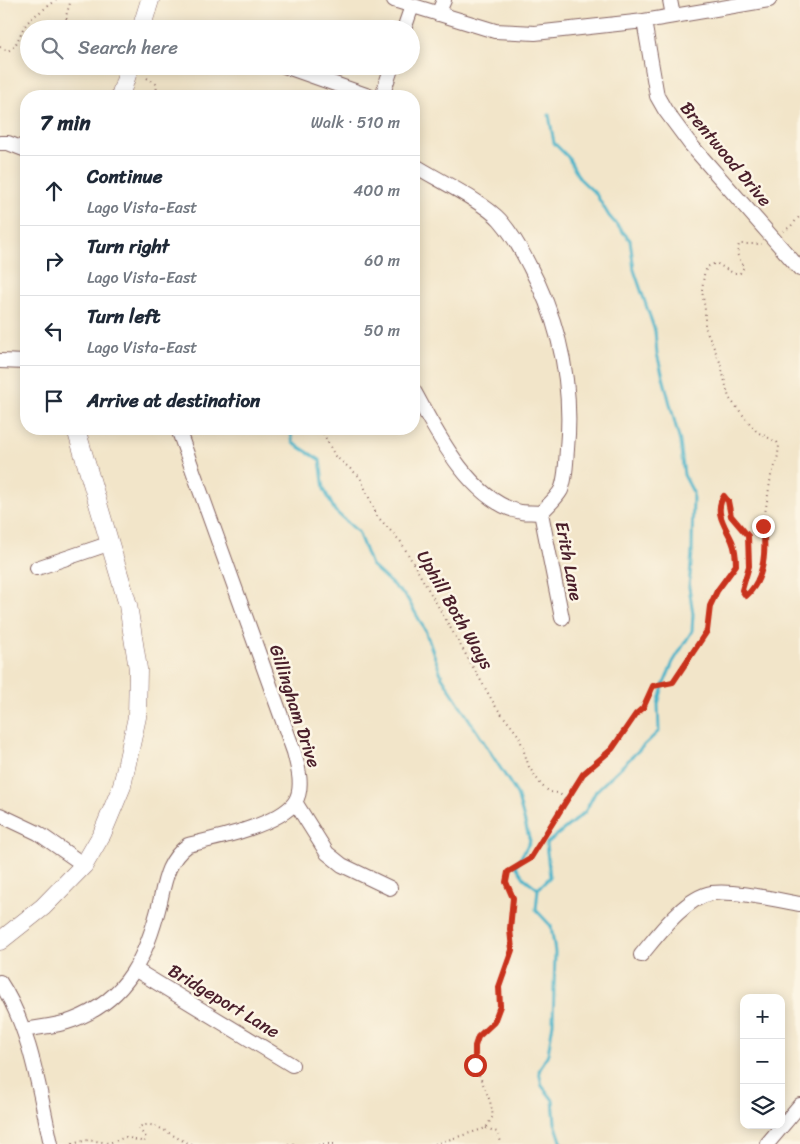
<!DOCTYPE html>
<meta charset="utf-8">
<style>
:root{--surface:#fff;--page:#f2f2f3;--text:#1f2937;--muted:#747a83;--line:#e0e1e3}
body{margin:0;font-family:Sriracha,sans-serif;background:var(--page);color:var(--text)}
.controls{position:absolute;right:15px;bottom:15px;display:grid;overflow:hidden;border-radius:10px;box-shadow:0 2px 12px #0003}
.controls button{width:45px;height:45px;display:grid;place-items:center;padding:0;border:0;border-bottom:1px solid var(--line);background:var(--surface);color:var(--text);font:25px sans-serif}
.stop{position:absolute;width:15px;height:15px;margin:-11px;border:4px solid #c8321e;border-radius:50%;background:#fff}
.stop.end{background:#c8321e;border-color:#fff;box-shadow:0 1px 5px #0008}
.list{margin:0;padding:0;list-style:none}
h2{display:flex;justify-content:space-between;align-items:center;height:65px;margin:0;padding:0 20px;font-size:21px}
h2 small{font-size:16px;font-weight:400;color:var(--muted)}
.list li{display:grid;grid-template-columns:32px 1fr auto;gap:15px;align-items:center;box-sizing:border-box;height:70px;padding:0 20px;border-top:1px solid var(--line)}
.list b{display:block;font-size:19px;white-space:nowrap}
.list p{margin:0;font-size:16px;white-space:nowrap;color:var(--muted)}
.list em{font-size:16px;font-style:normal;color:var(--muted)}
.icon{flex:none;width:28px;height:28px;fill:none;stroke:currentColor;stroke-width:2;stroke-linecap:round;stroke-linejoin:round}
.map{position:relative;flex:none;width:800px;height:1144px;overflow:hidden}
.search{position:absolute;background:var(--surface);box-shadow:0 2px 12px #0003;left:20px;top:20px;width:400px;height:55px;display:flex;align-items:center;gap:12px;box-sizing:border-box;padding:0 18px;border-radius:28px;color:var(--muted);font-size:19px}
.panel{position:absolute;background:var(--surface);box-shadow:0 2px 12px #0003;left:20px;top:90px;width:400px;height:345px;border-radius:20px}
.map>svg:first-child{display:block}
</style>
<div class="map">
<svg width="800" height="1144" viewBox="0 0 800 1144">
<rect width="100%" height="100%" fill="#fcf5e5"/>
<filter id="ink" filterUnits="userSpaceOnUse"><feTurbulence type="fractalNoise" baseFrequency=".02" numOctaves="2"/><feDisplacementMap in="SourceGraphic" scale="10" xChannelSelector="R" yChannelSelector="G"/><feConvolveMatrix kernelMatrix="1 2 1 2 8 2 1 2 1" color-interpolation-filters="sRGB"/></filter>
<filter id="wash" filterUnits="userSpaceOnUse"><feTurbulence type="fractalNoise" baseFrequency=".0096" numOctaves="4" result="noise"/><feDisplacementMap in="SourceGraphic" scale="20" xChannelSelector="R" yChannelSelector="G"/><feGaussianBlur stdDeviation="1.12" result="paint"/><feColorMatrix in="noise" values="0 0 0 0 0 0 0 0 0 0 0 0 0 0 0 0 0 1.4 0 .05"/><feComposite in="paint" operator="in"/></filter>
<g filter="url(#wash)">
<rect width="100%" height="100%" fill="#f2e5c9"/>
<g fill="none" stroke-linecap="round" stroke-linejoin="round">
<!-- stream -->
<path stroke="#4bb4c9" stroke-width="3" d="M290,429l3,14 27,17 4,29 11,22 23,21 13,33 36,33 18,32 17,47 75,117 13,47 -14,25 8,12 14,11 -2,21 15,16 4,26 -2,71 -5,31 -9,17 3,15 11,14 2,23 7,21
M538,889l12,-12 -4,-33 39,-32 11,-21 63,-60 -1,-27 5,-18 10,-24 19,-31 1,-17 -4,-27 3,-35 1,-60 -9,-17 -4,-33 -23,-88 -2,-23 -21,-61 -4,-30 -21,-24 -13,-22 -17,-16 -11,-21 -14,-14 -5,-28"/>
</g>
</g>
<g filter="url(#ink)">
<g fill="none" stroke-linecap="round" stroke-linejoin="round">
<defs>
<path id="minor" d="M394,0l101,31 40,2 109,-12 125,-21
M670,0l3,16
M438,14l6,-14
M644,21l13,75 8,14 26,35 109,124
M404,29l8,-23
M284,66l85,30
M382,96l10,-30
M0,143h8l18,7
M414,165c22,14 70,37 86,55 12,14 21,29 29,45 31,58 44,118 38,184 -1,12 -1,30 -6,41 -5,9 -13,15 -20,23 -7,-1 -14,0 -20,-1 -50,-10 -85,-80 -107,-121
M0,361l26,1
M541,513l21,105
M37,568l74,-25
M295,802l32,51 15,12 48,23
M0,815l38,18 46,32
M641,955c17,-20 43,-57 71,-62 22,-3 65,7 88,11
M136,970l156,95
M0,982c31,47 39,108 51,162
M24,1030c16,-3 34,-4 49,-10 55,-21 74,-65 87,-118 5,-23 8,-42 28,-57 26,-6 91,-20 107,-43 9,-14 3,-35 -1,-50l-116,-323
M767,1144l33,-39"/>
<path id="major" d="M141,29l9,-29
M120,96l10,-30
M0,941l43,-34 41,-42 18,-31 20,-48 15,-69 1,-48 -10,-64 -52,-176"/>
</defs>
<!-- minor casing -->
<use href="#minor" stroke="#856462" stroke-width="16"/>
<!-- major casing -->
<use href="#major" stroke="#856462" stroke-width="19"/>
<!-- path -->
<path stroke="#856462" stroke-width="2" stroke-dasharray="1 4" stroke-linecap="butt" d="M68,29l-2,-13 5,-16
M0,47l8,4c10,-6 10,-13 15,-22 8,-14 22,-19 33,-29
M147,78l9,6 1,8 -4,4
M783,231l7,-4 10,-11
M321,429l14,27 25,21 17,39 24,26 95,165 23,29 10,31 13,19 8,6 8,1 9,6
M486,1128l11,4 5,12
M72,1144l16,-4 21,3 17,-6 18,5 2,-5 -8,-9c16,-12 38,14 55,16
M288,1144h10
M318,1144h18
M435,1144l51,-16 7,-12 -3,-15 -15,-36v-19l3,-9 16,-15 6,-16 -1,-19 14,-37 -3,-21 3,-31 -7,-16 2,-10 21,-13 54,-85 30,-25 23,-35 7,-6 10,-21 20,-5 34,-51 3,-25 7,-15 19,-26c0,-8 -1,-17 -4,-24 -6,-14 -19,-29 -8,-45l4,5 3,15 17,20 1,29 -6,24 3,7 7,-7 12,-33 -2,-30 8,-50 6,-15 2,-15 -2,-4 -20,-10 -28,-34 -9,-36 -15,-35v-17l-3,-20 2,-15 3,-8 9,-4 17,10h7l4,-6 -7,-13 2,-10h23"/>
<!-- minor -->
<use href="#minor" stroke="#fff" stroke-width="14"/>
<!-- major -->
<use href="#major" stroke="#fff" stroke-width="18"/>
</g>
</g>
<g fill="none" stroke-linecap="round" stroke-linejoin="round" filter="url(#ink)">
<!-- route -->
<path stroke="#c8321e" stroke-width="6" d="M475,1065v-19l3,-9 16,-15 6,-16 -1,-19 13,-37 -2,-21 3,-31 -7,-16 2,-10 22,-13 53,-85 29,-25 24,-35 7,-6 10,-22 20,-4 34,-51 3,-25 7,-15 19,-26c0,-8 -1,-17 -4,-24 -6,-14 -19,-29 -8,-45l4,5 3,15 17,20 1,30 -7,24 4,6c19,-17 20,-47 17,-70"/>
</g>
<g text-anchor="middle" stroke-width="5" stroke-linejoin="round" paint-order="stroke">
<!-- street labels -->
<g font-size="18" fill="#4a1f2b" stroke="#fcf5e5">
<text transform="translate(726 154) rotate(50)" y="6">Brentwood Drive</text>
<text transform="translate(569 561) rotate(79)" y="6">Erith Lane</text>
<text transform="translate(455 610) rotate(60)" y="6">Uphill Both Ways</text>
<text transform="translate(295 706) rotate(72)" y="6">Gillingham Drive</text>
<text transform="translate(224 1001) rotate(31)" y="6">Bridgeport Lane</text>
</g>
</g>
</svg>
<div class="controls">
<button>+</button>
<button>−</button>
<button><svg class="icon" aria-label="layers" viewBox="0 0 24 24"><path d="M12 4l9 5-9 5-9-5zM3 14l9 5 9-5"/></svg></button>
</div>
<div class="stop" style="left:475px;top:1065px"></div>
<div class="stop end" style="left:763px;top:526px"></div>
<div class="search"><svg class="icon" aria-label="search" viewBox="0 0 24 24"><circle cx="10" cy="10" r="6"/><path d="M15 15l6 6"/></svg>Search here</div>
<section class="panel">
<h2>7 min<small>Walk · 510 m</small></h2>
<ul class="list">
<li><svg class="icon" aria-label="ahead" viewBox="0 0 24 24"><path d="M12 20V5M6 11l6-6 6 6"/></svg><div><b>Continue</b><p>Lago Vista-East</p></div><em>400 m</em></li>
<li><svg class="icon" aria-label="right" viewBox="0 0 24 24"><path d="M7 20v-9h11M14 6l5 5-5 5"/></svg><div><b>Turn right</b><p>Lago Vista-East</p></div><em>60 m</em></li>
<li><svg class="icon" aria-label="left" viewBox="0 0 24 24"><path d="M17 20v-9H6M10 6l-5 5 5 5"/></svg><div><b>Turn left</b><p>Lago Vista-East</p></div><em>50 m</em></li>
<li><svg class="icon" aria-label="arrive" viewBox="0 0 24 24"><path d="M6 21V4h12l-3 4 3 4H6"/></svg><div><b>Arrive at destination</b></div></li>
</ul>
</section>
</div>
